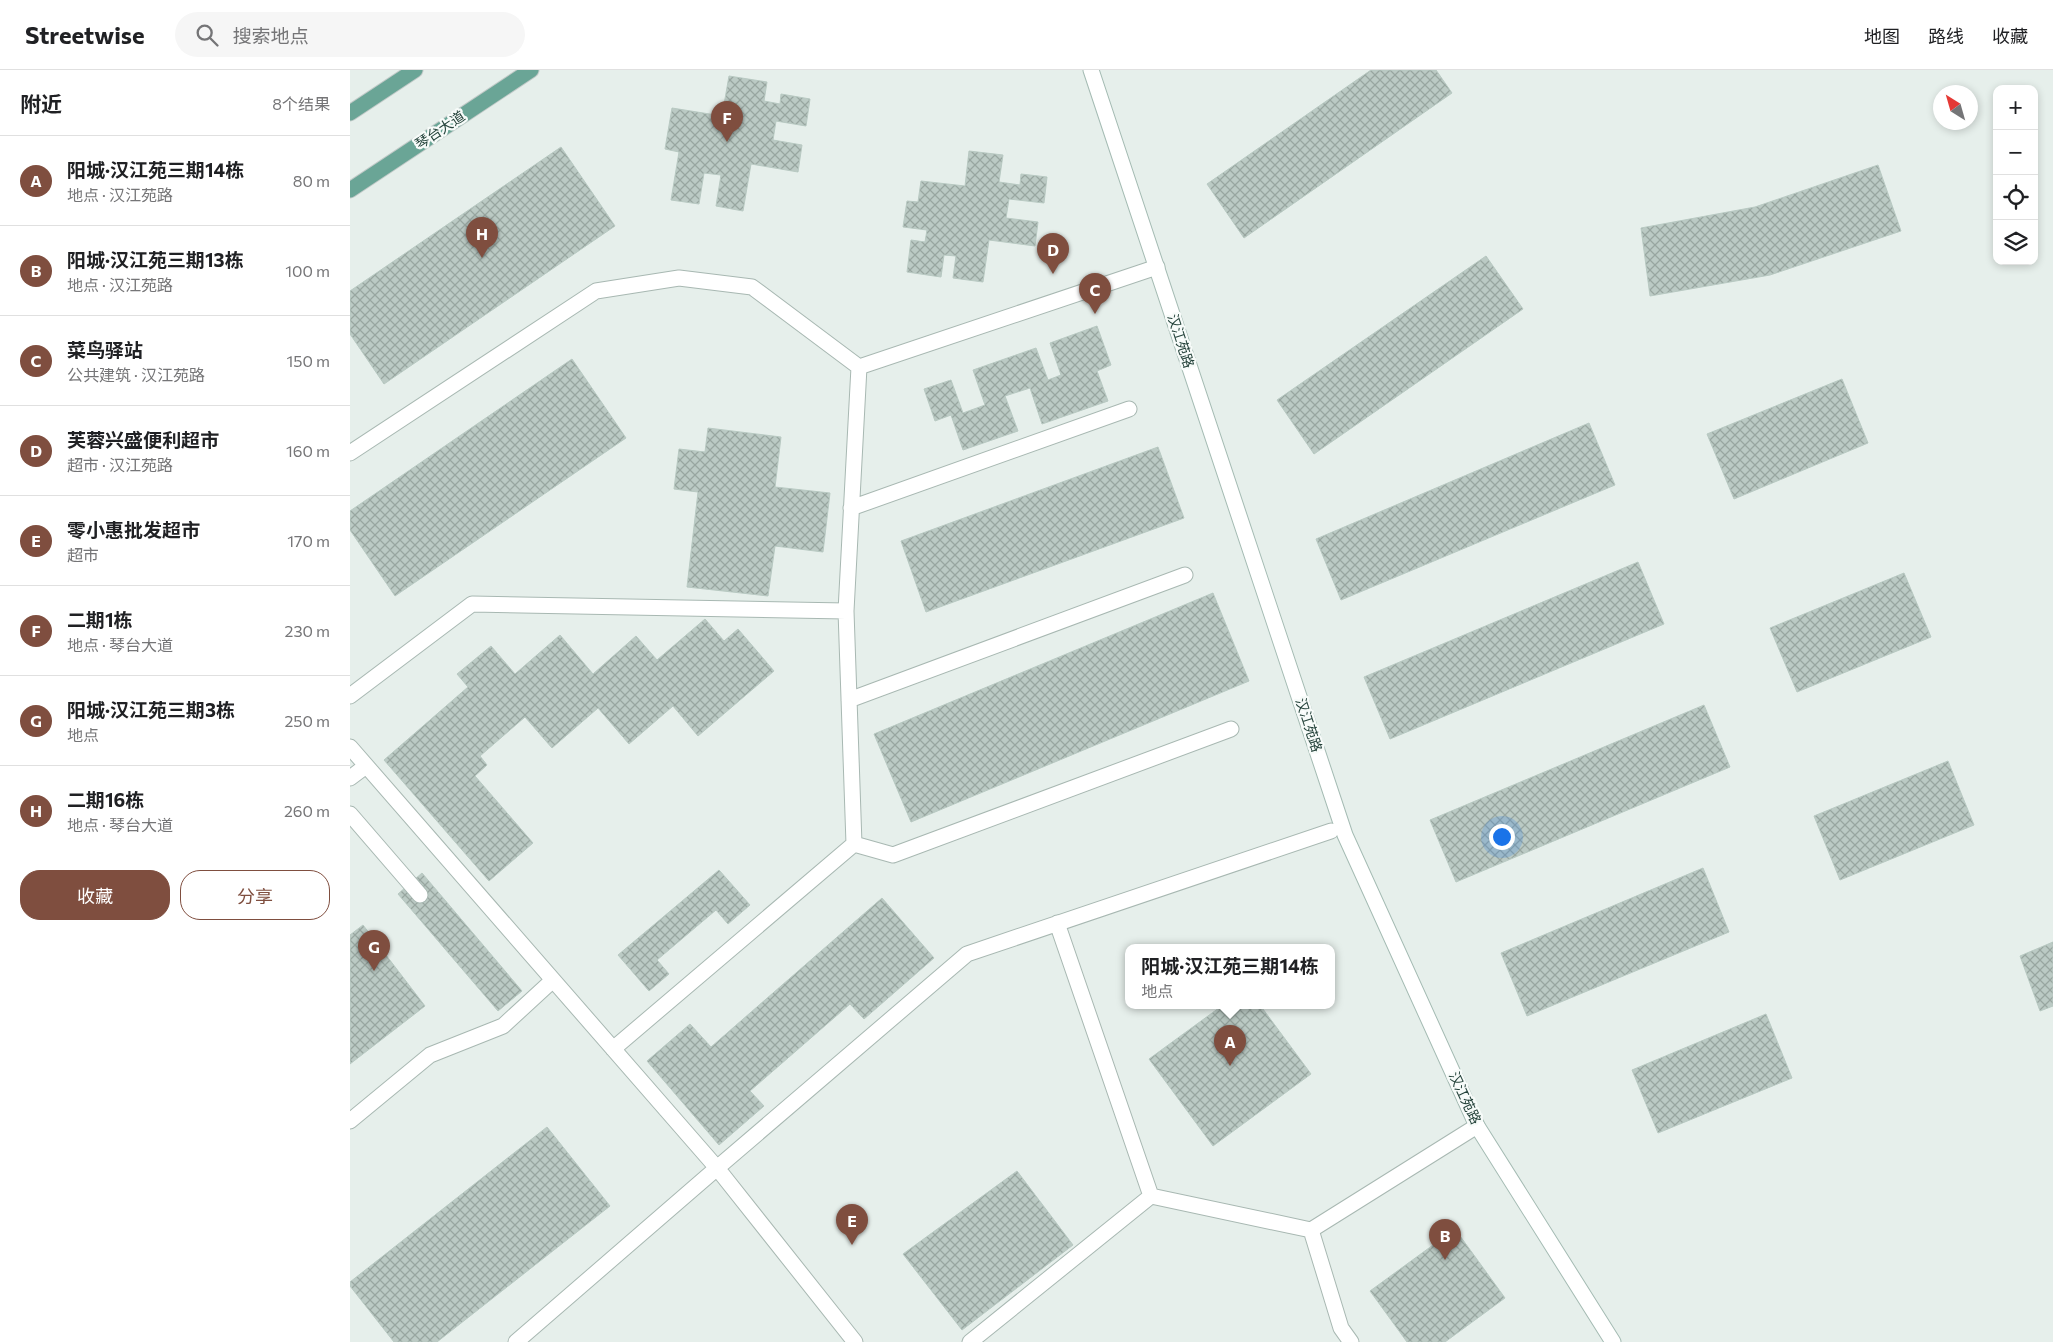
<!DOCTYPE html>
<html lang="zh">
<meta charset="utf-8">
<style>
:root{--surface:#fff;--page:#f6f6f6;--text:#202124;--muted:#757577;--line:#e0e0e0;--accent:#7f4e3f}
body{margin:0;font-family:Commissioner,"Noto Sans SC",sans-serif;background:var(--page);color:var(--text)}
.controls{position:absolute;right:15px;top:15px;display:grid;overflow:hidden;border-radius:10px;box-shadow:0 2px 8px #0003}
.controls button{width:45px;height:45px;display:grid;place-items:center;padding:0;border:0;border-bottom:1px solid var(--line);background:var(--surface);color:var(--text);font:25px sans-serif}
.compass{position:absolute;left:1583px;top:15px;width:45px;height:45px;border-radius:50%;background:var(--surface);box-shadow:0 2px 8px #0003;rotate:323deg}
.you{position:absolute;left:1151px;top:766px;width:18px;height:18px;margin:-12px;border:4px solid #fff;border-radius:50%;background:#1a73e8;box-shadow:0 0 0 8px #1a73e833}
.badge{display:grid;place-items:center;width:32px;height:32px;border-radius:50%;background:var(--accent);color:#fff;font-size:16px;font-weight:700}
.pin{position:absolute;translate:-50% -41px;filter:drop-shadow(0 1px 2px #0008)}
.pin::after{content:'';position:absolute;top:26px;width:18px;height:15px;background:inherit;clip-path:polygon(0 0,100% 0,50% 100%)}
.popup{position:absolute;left:775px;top:874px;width:210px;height:65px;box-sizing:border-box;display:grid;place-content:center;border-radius:10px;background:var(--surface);filter:drop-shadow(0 1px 4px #0005);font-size:16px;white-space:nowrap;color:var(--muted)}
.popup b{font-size:19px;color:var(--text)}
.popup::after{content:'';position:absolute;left:50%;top:100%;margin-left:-10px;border:10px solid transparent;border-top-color:var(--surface)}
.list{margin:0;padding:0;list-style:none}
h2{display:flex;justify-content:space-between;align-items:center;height:65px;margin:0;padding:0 20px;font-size:21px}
h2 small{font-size:16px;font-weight:400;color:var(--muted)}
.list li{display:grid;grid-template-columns:32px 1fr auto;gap:15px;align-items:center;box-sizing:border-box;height:90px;padding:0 20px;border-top:1px solid var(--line)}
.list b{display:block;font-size:19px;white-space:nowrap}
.list p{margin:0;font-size:16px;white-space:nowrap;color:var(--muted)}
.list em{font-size:16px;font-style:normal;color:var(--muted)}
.actions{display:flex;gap:10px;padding:15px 20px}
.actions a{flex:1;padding:11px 0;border:1px solid var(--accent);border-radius:20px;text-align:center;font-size:18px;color:var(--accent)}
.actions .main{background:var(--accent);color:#fff}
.icon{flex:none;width:28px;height:28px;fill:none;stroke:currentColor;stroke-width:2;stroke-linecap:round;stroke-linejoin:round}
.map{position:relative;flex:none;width:1703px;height:1272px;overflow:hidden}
header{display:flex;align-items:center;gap:30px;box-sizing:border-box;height:70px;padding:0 25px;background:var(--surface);border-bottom:1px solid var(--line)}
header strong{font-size:24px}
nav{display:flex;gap:28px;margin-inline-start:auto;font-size:18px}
.search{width:350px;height:45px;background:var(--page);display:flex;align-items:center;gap:12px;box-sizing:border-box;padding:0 18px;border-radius:28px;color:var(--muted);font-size:19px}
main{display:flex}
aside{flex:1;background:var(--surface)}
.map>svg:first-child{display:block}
</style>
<header>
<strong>Streetwise</strong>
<div class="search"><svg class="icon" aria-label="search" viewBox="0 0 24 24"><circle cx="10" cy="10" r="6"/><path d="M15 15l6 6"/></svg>搜索地点</div>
<nav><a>地图</a><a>路线</a><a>收藏</a></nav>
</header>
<main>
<aside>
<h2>附近<small>8个结果</small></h2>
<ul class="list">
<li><span class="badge">A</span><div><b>阳城·汉江苑三期14栋</b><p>地点 · 汉江苑路</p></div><em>80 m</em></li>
<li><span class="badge">B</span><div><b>阳城·汉江苑三期13栋</b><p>地点 · 汉江苑路</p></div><em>100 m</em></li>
<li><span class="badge">C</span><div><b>菜鸟驿站</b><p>公共建筑 · 汉江苑路</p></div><em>150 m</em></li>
<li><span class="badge">D</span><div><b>芙蓉兴盛便利超市</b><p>超市 · 汉江苑路</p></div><em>160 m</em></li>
<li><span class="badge">E</span><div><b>零小惠批发超市</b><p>超市</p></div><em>170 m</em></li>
<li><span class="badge">F</span><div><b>二期1栋</b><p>地点 · 琴台大道</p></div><em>230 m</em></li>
<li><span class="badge">G</span><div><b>阳城·汉江苑三期3栋</b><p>地点</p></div><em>250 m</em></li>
<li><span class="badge">H</span><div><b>二期16栋</b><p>地点 · 琴台大道</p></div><em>260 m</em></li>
</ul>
<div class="actions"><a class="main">收藏</a><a>分享</a></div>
</aside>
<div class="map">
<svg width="1703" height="1272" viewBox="0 0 1703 1272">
<defs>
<pattern id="building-cross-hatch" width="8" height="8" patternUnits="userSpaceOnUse" patternTransform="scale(1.25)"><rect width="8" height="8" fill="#bbcac4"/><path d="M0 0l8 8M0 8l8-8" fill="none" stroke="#98a6a0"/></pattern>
</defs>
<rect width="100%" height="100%" fill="#e6efeb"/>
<!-- building -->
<path fill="url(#building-cross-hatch)" stroke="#b8c9c2" d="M1021,0h65l16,23 -208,145 -37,-54z
M379,6l38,6 -3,19 16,3 1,-10 29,5 -4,27 -30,-5 -3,19 29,5 -4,27 -47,-8 -8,47 -27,-5 5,-31 -17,-2 -5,31 -28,-4 8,-48 -14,-3 7,-41 50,8z
M211,77l54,79 -231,158 -34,-50v-43z
M619,81l34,4 -4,27 21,3 1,-11 26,3 -3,26 -35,-4 -3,19 32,4 -3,24 -46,-6 -6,42 -30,-4 3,-22 -12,-1 -3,22 -34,-5 4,-32 14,2 2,-12 -24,-3 4,-26 11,1 3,-21 44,5z
M1528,95l23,66 -131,44 -120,21 -9,-68 114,-21z
M1136,186l37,53 -209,145 -37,-54z
M747,256l14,39 -14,6 11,30 -66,23 -12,-36 -25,8 13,35 -55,19 -12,-35 -16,6 -11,-32 27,-9 12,33 22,-8 -12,-35 63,-22 12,32 13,-5 -11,-32z
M222,289l54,79 -231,158 -45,-66v-19z
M1492,309l26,64 -134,56 -27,-65z
M1239,353l26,62 -274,115 -25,-61z
M358,358l73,9 -6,50 55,6 -7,59 -48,-6 -7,50 -81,-9 11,-95 -24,-3 5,-40 26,3z
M808,377l26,71 -258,94 -25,-71z
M1288,492l26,62 -274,115 -26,-62z
M1554,503l27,64 -134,55 -27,-64z
M863,523l36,88 -338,141 -37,-88z
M355,549l19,22 14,-12 36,42 -76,65 -25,-30 -44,38 -31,-36 -46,40 -27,-31 -45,39 7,9 -12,11 58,67 -44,38 -105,-121 84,-73 -11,-13 34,-28 24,28 45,-39 33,39 43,-38 21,24z
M1354,635l26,62 -274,115 -26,-62z
M1598,691l26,64 -134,55 -26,-64z
M1353,798l26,64 -202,84 -26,-63z
M369,800l31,35 -22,19 -12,-14 -59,50 12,14 -20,17 -31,-36z
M72,803l100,118 -24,20 -100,-117z
M532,828l52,60 -70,61 -14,-15 -100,87 14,15 -45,39 -72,-84 43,-37 21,23z
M13,855l62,81 -75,58v-129z
M1703,872v64l-13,5 -20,-55z
M873,935h37l51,69 -98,72 -64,-87z
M1416,944l26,64 -134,55 -26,-63z
M197,1057l63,79 -173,136h-43l-44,-56v-4z
M667,1101l56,74 -111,85 -59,-76z
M1105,1159l50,69 -60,44h-38l-37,-51z"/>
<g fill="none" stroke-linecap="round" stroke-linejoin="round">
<defs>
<path id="street" d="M0,383l246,-162 83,-13 73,9 107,80 298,-100
M501,438l278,-99
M496,541l13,-244
M0,626l122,-92 374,7 8,233 -241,205
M499,630l336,-125
M0,677l367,421 -201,174
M0,708l16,-12
M0,744l70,81
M504,774l39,11 338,-126
M0,1051l80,-66 73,-29 50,-46
M801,1126l160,34 30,98 10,14
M961,1160l166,-104
M505,1272l-138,-174 250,-214 364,-123
M620,1272l181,-146 -94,-273"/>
<path id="secondary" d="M741,0l254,765 132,291 136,216"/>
<path id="primary" d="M0,43l65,-43
M0,120l181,-120"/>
</defs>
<!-- street casing -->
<use href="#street" stroke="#a8b8b2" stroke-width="17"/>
<!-- secondary casing -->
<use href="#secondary" stroke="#a4bbb3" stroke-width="17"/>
<!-- primary casing -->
<use href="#primary" stroke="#c2cac8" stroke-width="17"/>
<!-- street -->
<use href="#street" stroke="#fff" stroke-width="15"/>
<!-- secondary -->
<use href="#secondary" stroke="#fff" stroke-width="15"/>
<!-- primary -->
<use href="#primary" stroke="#6aa596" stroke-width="15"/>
</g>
<g text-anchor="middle" stroke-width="4.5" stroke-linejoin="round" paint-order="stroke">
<!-- street labels -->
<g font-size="14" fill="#24423a" stroke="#f7fbf9">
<text transform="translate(90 60) rotate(-34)" y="5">琴台大道</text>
<text transform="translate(831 271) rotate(72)" y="5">汉江苑路</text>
<text transform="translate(959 655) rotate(72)" y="5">汉江苑路</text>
<text transform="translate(1115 1028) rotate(65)" y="5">汉江苑路</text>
</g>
</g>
</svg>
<div class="controls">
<button>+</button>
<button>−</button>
<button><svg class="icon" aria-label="locate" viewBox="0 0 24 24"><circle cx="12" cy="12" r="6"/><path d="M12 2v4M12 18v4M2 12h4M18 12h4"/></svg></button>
<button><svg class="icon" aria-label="layers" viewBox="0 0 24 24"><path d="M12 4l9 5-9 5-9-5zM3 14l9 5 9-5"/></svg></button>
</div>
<svg class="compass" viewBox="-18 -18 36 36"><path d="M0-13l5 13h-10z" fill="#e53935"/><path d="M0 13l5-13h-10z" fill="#757577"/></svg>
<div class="you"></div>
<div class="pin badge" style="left:880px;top:996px">A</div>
<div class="popup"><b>阳城·汉江苑三期14栋</b>地点</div>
<div class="pin badge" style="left:1095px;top:1190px">B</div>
<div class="pin badge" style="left:745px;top:244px">C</div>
<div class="pin badge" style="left:703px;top:204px">D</div>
<div class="pin badge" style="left:502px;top:1175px">E</div>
<div class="pin badge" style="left:377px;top:72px">F</div>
<div class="pin badge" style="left:24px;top:901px">G</div>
<div class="pin badge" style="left:132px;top:188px">H</div>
</div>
</main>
